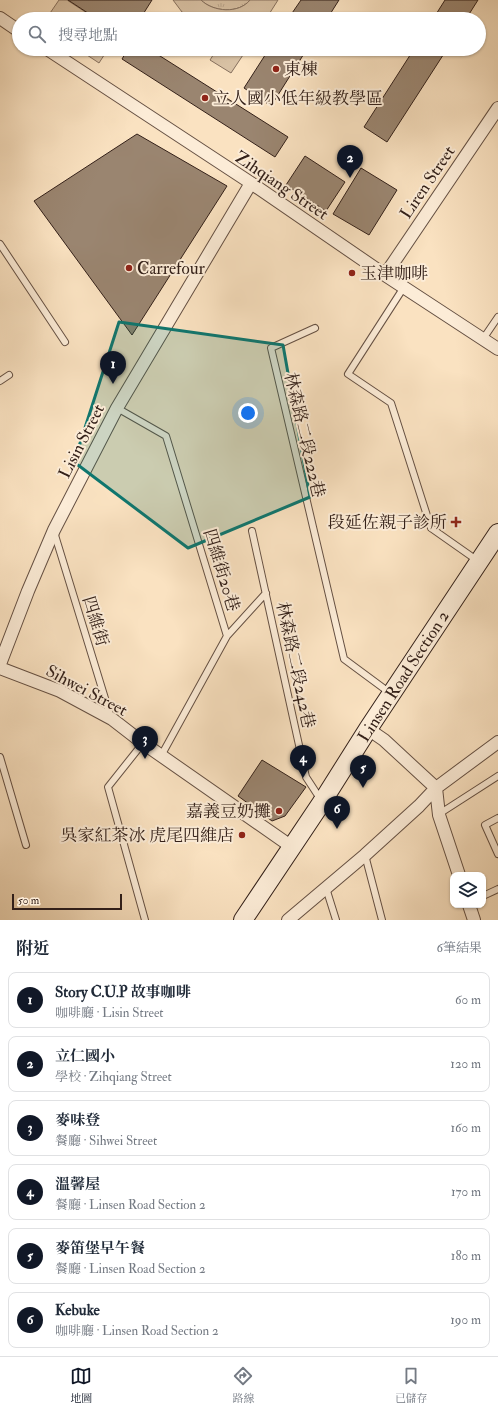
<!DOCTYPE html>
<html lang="zh-TW">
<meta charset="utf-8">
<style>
:root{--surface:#fff;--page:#f6f6f7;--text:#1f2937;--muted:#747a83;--line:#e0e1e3;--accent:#111827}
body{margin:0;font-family:"IM FELL Double Pica","Noto Serif TC",serif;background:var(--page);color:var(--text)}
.controls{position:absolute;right:12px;bottom:12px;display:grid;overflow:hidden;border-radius:8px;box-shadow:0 1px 3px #0004}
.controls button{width:36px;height:36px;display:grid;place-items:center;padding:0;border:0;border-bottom:1px solid var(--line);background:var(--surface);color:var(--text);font:20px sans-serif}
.scale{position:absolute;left:12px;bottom:10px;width:110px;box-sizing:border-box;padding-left:4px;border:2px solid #332019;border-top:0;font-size:11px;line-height:14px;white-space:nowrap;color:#332019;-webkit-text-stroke:3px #fcecd7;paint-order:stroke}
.you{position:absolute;left:248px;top:413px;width:14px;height:14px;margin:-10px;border:3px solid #fff;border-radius:50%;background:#1a73e8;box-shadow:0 0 0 6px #1a73e833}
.badge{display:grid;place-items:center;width:26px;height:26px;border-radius:50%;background:var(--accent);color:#fff;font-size:13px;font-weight:700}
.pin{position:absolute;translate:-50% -33px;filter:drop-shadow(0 1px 2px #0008)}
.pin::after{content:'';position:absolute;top:21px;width:14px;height:12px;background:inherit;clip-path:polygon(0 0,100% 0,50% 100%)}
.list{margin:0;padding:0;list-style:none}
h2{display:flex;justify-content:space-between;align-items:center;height:52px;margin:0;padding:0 16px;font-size:17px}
h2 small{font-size:13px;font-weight:400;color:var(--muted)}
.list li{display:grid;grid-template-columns:26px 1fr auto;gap:12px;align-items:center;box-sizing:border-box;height:56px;margin:0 8px 8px;padding:0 8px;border:1px solid var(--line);border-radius:8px}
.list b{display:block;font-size:15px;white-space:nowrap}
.list p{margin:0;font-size:13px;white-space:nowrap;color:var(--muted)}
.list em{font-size:13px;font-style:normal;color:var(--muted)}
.icon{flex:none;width:22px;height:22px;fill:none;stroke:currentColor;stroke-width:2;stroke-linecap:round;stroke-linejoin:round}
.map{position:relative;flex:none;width:498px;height:920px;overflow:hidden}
.search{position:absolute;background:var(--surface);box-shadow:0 1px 3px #0004;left:12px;right:12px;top:12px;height:44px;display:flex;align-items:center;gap:10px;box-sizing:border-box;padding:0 14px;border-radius:22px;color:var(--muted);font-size:15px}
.sheet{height:436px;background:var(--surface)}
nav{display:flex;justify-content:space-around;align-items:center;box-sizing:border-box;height:56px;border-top:1px solid var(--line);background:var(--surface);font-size:11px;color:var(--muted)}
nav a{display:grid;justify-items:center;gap:2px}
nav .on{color:var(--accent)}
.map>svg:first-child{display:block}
</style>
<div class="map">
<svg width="498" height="920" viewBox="0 0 498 920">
<defs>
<pattern id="grass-tufts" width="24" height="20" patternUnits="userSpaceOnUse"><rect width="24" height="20" fill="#d8c1a4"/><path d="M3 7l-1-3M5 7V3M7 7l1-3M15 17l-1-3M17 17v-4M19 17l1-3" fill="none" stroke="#baa68d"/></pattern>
</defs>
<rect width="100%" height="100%" fill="#fae2c1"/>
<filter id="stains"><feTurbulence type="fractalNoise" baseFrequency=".005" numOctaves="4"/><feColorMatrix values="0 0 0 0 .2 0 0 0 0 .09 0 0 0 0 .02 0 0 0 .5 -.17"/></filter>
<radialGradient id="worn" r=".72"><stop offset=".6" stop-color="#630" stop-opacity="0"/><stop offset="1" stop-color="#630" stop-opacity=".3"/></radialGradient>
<!-- grass -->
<path fill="url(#grass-tufts)" stroke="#86705e" d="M201,0h49c-11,14 -37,12 -49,0z"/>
<!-- garden -->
<path fill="#d8c1a4" stroke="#86705e" d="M59,0h8l29,19h-50z
M173,0h28c12,12 38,14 49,0h28l-12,19h-74l-10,-7z
M78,49h30l-9,14z
M217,49h30l-16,24 -21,-13z"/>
<!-- building -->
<path fill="#9a8570" stroke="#332019" d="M68,0h84l-12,19h-43z
M301,0h38l-12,19h-39z
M445,0h33l-12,19h-33z
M128,49h21l139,88 -13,20 -153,-98z
M269,49h38l-36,57 -27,-18z
M414,49h33l-60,93 -23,-15z
M137,134l90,52 -95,149 -98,-134z
M305,156l40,26 -19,29 -40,-26z
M361,168l36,22 -28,45 -36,-21z
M262,760l44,27 -21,29 -13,5 -34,-25z"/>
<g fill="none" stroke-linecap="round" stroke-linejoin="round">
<defs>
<path id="lane" d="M0,244l65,98
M404,287l-56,87 43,29 40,125 47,33
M315,328l-44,20 73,311 46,34
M483,339l15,-22
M0,381l9,-6
M117,408l49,28 61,200 -66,120
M252,531l54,246 15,23
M54,532l57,186
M227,636l39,-43
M143,743l-35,44 37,133
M0,757l26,88
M439,814l59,-38
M498,818l-13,7 13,29
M365,855l17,65
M326,888l10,32
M483,896l15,-7"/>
<path id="street" d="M0,18l19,13
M47,49l204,134 134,92 113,74
M385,275l113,-167
M0,664l28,-73 26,-61 63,-122 134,-225
M0,668l60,23 52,28 31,24 149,104
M368,729l16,11 52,48 3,27 20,60
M469,905l5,15
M288,920l77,-65 54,-49 17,-18 62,-46"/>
<path id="secondary" d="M243,920l79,-118 46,-73 130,-196"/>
</defs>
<!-- lane casing -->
<use href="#lane" stroke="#655043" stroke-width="8"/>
<!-- street casing -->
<use href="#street" stroke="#655043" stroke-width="14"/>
<!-- secondary casing -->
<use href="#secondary" stroke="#332019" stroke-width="20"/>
<!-- lane -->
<use href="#lane" stroke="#fcecd7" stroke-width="6"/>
<!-- street -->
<use href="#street" stroke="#fcecd7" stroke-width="12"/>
<!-- secondary -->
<use href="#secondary" stroke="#fcecd7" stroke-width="18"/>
</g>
<!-- marked area -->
<path fill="#0f766e" fill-opacity="0.2" stroke="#0f766e" stroke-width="3" stroke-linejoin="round" d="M119,322l164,23 27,152 -122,51 -114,-86z"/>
<!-- markers -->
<g fill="#8f2418" stroke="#fcecd7" stroke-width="1.5">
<circle cx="276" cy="69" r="4"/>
<circle cx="205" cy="98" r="4"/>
<circle cx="129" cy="268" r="4"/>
<circle cx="352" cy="273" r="4"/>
<path d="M454 516h4v4h4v4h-4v4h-4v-4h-4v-4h4z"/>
<circle cx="279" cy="811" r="4"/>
<circle cx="242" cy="835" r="4"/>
</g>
<g text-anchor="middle" stroke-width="4" stroke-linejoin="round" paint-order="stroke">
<!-- poi labels -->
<g font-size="17" fill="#332019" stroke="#fcecd7" text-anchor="start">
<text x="284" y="75">東棟</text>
<text x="213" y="104">立人國小低年級教學區</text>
<text x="137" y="274">Carrefour</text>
<text x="360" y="279">玉津咖啡</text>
<text x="447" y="528" text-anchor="end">段延佐親子診所</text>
<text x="271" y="817" text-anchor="end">嘉義豆奶攤</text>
<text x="234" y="841" text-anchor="end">吳家紅茶冰 虎尾四維店</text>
</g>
<!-- street labels -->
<g font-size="17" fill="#332019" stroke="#fcecd7">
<text transform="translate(427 182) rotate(-56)" y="6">Liren Street</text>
<text transform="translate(282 185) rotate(34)" y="6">Zihqiang Street</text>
<text transform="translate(305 435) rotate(77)" y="6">林森路二段222巷</text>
<text transform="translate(81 441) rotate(-63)" y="6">Lisin Street</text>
<text transform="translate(222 570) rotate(73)" y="6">四維街20巷</text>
<text transform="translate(96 621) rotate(73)" y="6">四維街</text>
<text transform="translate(296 665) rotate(78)" y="6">林森路二段242巷</text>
<text transform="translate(403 676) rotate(-57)" y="6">Linsen Road Section 2</text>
<text transform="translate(87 690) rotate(28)" y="6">Sihwei Street</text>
</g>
</g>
<rect width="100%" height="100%" filter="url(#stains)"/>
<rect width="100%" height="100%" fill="url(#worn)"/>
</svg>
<div class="controls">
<button><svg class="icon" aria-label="layers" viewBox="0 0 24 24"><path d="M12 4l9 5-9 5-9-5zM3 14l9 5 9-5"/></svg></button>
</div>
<div class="scale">50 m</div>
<div class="you"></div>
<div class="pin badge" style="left:113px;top:384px">1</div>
<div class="pin badge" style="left:350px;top:178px">2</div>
<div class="pin badge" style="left:145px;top:759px">3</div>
<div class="pin badge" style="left:303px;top:778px">4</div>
<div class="pin badge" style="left:363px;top:788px">5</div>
<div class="pin badge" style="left:337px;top:829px">6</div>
<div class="search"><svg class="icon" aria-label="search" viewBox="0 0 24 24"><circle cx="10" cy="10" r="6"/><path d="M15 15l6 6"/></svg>搜尋地點</div>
</div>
<section class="sheet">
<h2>附近<small>6筆結果</small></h2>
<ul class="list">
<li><span class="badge">1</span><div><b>Story C.U.P 故事咖啡</b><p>咖啡廳 · Lisin Street</p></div><em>60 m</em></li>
<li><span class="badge">2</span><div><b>立仁國小</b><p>學校 · Zihqiang Street</p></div><em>120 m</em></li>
<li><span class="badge">3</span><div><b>麥味登</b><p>餐廳 · Sihwei Street</p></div><em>160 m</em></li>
<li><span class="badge">4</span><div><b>溫馨屋</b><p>餐廳 · Linsen Road Section 2</p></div><em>170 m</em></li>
<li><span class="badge">5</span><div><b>麥笛堡早午餐</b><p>餐廳 · Linsen Road Section 2</p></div><em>180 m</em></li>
<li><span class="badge">6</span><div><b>Kebuke</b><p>咖啡廳 · Linsen Road Section 2</p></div><em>190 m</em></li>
</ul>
</section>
<nav>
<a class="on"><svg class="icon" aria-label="map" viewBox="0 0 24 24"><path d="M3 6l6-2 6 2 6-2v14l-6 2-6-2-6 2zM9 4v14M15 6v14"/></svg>地圖</a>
<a><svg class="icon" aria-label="directions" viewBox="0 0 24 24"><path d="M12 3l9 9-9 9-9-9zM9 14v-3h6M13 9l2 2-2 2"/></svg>路線</a>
<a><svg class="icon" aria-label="saved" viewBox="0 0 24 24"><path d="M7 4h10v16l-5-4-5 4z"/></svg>已儲存</a>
</nav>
